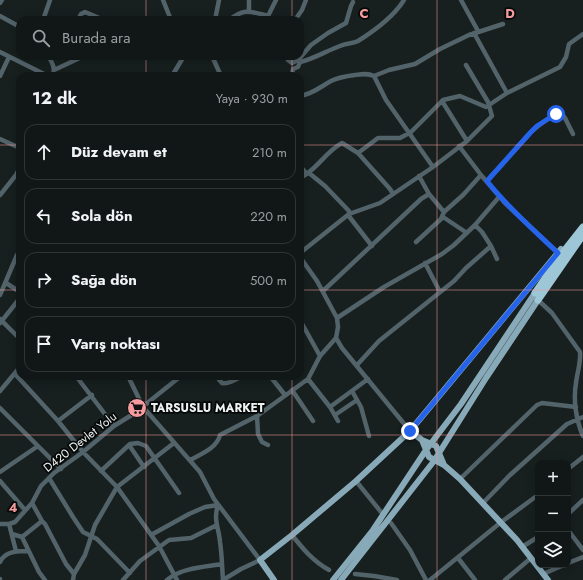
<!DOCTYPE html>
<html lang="tr">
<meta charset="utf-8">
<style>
:root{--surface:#111717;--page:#1a2020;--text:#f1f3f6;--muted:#9c9fa1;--line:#303636}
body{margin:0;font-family:Jost,sans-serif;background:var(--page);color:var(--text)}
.controls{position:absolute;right:12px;bottom:12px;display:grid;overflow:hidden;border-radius:8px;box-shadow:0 2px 10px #0003}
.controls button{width:36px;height:36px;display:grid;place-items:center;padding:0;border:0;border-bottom:1px solid var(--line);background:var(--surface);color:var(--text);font:20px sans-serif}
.stop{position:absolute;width:12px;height:12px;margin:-9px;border:3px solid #2563eb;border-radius:50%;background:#fff}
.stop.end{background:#2563eb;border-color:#fff;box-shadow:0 1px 4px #0008}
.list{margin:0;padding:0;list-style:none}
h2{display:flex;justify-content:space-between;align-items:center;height:52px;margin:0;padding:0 16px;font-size:17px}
h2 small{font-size:13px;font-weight:400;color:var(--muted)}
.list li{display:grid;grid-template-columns:26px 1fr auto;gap:12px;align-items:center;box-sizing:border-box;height:56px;margin:0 8px 8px;padding:0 8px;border:1px solid var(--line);border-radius:12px}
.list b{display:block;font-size:15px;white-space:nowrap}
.list em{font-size:13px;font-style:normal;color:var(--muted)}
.icon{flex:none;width:22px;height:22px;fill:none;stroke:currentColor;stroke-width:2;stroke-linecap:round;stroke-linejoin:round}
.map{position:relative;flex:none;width:583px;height:580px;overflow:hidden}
.search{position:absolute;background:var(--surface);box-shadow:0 2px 10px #0003;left:16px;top:16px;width:288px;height:44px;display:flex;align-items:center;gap:10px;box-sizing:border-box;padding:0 14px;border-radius:12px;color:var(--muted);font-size:15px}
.panel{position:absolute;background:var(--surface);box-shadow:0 2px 10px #0003;left:16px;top:72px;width:288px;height:308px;border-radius:12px}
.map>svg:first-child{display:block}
</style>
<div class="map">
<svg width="583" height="580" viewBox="0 0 583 580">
<rect width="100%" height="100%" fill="#171f1f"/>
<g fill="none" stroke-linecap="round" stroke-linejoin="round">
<!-- minor -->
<path stroke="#53636a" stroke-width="4.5" d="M163,0l8,20
M461,0l17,31
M0,3l2,-3
M249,11v-11
M0,16l20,11
M268,16l8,-16
M43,20l7,-20
M78,20l3,-6 4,-2 19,8
M215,20l4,-20
M229,20c16,-12 20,-9 39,-4l1,4
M295,20l7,-10 4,-10
M474,33l33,60
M0,52l48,24
M48,56c5,7 7,12 5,20
M212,56l9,20
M286,56l2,4 4,3 6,-3
M300,62c14,-3 26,-11 40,-16 6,-3 12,-2 18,-5 16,-10 36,-25 46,-41
M54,70l30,-14
M0,76l9,-19
M172,76l12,-20
M292,76l1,-7 5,-2 2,-5 -2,-2 13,-15 17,-12 18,-10 5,-17 2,-4
M374,76l12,24 47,67
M300,96c13,-2 20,-9 31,-15 8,-4 16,-5 24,-6 7,-1 13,-2 19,1l15,-6 26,-6 25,-15 29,-14 34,-11
M442,101l25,40
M0,139l20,9
M459,146l22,29 24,28 53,50
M358,153l20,-15h22l11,-6 32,-32 17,-4 26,11 21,-14 53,-26 6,-10 3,-13 14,-10
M300,166l6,7h3l16,13 24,25v3
M300,178c17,-8 25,-26 42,-35l16,10 32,36 3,5
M487,181l44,-49c9,-8 18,-15 29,-20l5,6 8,16
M0,195l16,-20 4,-8
M444,212l19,-17 18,-20
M348,215l24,31
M443,217l24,16
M416,242l25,-23 3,-7 -15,-18 -10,-18
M491,246l6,13
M300,253l49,-39 31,-11 53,-36 34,-26 25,-25 -4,-14 -22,-37
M300,257l17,24 20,37 1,9 -2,11 6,10 68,83
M425,263l15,29
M6,283l14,9
M323,291l98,-92 8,-5
M0,295l17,-40 3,-1
M538,300l14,13 28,39c1,11 -3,21 -4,31 -3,17 0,37 7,53
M337,318l47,-31 58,-33 12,-9 21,-20 24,-28
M0,319l20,20
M300,320l20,36
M0,323l20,-25
M357,365l22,-24 75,-60 12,-13 25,-22 -9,-14 -7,-7
M15,374l43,47 25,31 34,35 42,59 18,34
M76,376l38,50
M128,376l15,31 57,65 14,27 46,61 -19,9 -18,11
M216,376l6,7c7,1 13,-3 20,-7
M270,376l15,19
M308,379l22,28 8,14
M292,390l21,31
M0,391l20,-24
M352,391l9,16 8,29
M330,407l38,-28
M0,408l61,61
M335,415l22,-15
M257,416l1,18 4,8 6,3
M58,421l34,-26
M129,445l15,22
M190,460c11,-6 27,-12 30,-25l37,-19 51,-37 12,-23 16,-18
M568,469l15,-12
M101,471l29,-27 8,-1 8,3 33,47
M0,472l38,-26
M49,478l24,39 10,15 14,7 33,34
M460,479l77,-74 5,-2 34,4
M0,481l25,29
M356,481l25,31
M32,503l10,18 3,3 21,40 8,10
M483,503l26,-27 58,-52 16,-7
M568,514l15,-14
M391,523l19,27 16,30
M0,524h9l6,-2 17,-19 9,-17 13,-13 29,-21 31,-26 24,-15 13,-11 30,-24
M9,524l7,27
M568,530l15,20
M12,534l10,3 20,-16
M151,535l38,-21 16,-7 13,-2c-5,15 1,23 2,37 2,13 2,25 3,38
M292,535c11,14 21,26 37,35
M22,537l17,35 6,8
M522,547l16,-10
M458,558l17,22
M0,562c5,-11 18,-11 28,-11
M568,563l15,-6
M355,574l19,2 23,4
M543,574l21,-9
M0,579v1
M73,580l1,-6 11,-19 10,-30 22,-38 57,-44
M123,580l17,-19 29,-21 22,-2 26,-13
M167,580c14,-12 37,-13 55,-16
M430,580l70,-57 38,-28
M505,580l26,-22"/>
<!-- major -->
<path stroke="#88aab8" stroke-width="6" d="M410,431l12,9 14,6 8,19
M422,440l7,17 15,8 16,14 57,61 31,40
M274,580l-14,-20 32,-25 64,-54 54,-50 151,-182
M333,580l40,-50 53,-80 35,-46 74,-111
M341,580l93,-119 52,-83 52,-78"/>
<!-- highway -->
<path stroke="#9dc6d7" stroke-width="7" d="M535,293l26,-38 22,-28
M538,300l45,-65"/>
</g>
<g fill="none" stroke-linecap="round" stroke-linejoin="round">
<!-- route -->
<path stroke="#2563eb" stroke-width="5" d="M410,431l148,-178c-24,-23 -50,-45 -71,-72l44,-49 6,-6 19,-12"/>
</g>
<!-- grid -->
<path fill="none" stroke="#f49b9f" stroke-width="1" stroke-opacity="0.55" d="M146,0v20M292,0v20M437,0v580M146,56v20M292,56v20M0,145h20M300,145h283M0,290h20M300,290h283M146,376v204M292,376v204M0,435h583"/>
<!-- icons -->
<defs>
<symbol id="supermarket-disc" viewBox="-11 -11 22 22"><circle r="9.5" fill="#f49b9f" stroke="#060808"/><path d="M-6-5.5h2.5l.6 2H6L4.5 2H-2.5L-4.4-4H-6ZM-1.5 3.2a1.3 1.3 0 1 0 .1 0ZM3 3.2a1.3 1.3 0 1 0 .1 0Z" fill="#111"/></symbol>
</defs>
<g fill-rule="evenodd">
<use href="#supermarket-disc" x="126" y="397" width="22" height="22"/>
</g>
<g text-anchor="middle" stroke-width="3.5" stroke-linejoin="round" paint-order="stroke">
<!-- poi labels -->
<g font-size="12" font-weight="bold" fill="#ecf2f1" stroke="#060808" text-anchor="start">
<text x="151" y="412">TARSUSLU MARKET</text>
</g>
<!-- street labels -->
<g font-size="12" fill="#ecf2f1" stroke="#060808">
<text transform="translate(80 442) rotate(-38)" y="4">D420 Devlet Yolu</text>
</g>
</g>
<g font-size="13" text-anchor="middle" font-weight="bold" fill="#f49b9f" stroke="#060808" stroke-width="3.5" stroke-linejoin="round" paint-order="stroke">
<text x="364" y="18">C</text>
<text x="510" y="18">D</text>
<text x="13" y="512">4</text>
</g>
</svg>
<div class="controls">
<button>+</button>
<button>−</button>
<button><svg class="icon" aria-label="layers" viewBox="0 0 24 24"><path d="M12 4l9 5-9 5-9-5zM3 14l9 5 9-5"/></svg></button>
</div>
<div class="stop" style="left:556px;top:114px"></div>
<div class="stop end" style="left:410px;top:431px"></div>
<div class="search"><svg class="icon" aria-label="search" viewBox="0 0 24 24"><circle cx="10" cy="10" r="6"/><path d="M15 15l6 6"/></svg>Burada ara</div>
<section class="panel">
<h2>12 dk<small>Yaya · 930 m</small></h2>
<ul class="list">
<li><svg class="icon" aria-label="ahead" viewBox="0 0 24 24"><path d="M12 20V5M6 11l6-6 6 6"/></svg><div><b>Düz devam et</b></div><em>210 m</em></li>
<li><svg class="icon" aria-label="left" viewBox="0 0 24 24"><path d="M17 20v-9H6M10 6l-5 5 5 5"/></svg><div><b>Sola dön</b></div><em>220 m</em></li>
<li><svg class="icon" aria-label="right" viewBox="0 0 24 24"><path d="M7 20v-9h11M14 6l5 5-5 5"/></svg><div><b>Sağa dön</b></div><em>500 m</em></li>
<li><svg class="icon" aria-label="arrive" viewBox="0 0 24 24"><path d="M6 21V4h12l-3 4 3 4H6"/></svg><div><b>Varış noktası</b></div></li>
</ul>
</section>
</div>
